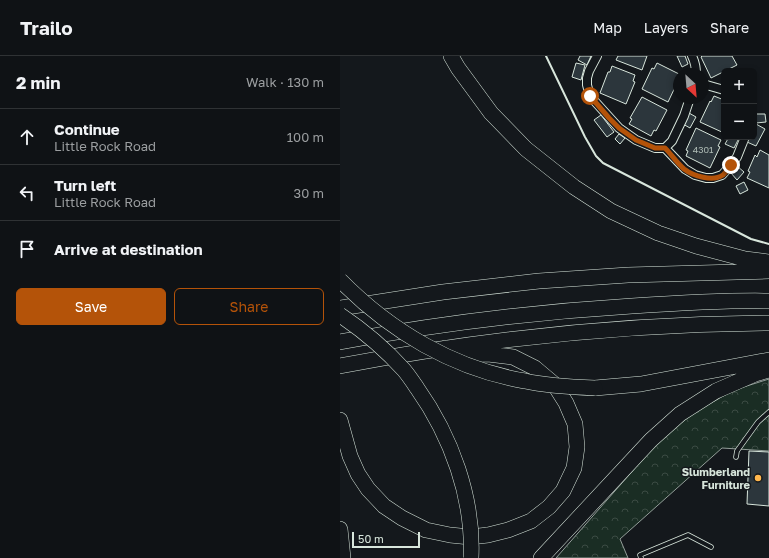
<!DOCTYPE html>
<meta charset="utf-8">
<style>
:root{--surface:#0f1215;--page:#181b1e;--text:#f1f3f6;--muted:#9b9ea0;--line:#2f3234;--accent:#b45309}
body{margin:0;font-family:"Golos Text",sans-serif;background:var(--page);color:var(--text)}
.controls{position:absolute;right:12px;top:12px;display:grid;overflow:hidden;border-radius:6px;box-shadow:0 2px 6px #0003}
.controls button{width:36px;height:36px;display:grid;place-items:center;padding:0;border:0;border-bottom:1px solid var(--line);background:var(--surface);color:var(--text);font:20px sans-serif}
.compass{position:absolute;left:333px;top:12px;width:36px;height:36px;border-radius:50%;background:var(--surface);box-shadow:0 2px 6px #0003;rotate:154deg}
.scale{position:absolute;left:12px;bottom:10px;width:68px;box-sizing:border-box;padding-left:4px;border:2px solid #d8e6dc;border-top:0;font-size:11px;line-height:14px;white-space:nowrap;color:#d8e6dc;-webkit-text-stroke:3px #14181c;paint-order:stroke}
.stop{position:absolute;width:12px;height:12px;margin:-9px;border:3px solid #b45309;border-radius:50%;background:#fff}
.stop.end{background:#b45309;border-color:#fff;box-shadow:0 1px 4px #0008}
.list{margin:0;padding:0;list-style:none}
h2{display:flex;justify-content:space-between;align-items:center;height:52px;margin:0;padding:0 16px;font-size:17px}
h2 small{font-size:13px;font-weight:400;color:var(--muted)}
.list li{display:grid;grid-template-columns:26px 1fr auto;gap:12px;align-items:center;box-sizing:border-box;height:56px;padding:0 16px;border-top:1px solid var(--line)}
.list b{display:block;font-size:15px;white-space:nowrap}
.list p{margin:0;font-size:13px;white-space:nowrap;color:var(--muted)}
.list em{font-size:13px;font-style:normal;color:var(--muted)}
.actions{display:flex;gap:8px;padding:12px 16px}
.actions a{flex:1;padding:9px 0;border:1px solid var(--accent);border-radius:6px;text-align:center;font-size:14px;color:var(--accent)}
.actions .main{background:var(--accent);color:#fff}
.icon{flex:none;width:22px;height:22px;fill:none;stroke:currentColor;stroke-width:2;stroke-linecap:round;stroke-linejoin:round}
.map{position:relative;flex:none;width:429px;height:502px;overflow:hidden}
header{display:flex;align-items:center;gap:24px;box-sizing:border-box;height:56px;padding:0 20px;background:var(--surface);border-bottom:1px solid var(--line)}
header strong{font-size:19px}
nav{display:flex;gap:22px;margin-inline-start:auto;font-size:14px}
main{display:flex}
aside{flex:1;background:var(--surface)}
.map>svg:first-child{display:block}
</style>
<header>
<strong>Trailo</strong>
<nav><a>Map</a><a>Layers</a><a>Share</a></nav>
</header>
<main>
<aside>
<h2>2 min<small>Walk · 130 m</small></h2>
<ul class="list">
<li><svg class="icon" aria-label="ahead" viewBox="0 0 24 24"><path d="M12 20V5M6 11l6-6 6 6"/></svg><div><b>Continue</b><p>Little Rock Road</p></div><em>100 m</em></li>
<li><svg class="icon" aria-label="left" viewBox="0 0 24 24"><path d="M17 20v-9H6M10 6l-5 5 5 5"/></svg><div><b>Turn left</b><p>Little Rock Road</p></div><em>30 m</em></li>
<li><svg class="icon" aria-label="arrive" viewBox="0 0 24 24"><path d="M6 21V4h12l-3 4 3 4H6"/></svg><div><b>Arrive at destination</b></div></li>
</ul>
<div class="actions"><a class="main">Save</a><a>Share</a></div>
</aside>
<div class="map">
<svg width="429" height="502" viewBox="0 0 429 502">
<defs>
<pattern id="forest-crowns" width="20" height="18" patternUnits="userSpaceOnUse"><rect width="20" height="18" fill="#1a2d24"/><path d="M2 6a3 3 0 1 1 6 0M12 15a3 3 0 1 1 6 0" fill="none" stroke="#3b4b43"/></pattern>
</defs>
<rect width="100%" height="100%" fill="#14181c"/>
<!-- forest -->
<path fill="url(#forest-crowns)" stroke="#939e99" d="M429,323v72l-47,-3 -102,91 8,19h-72l102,-116 35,-29 41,-23z"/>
<!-- building -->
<path fill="#2c363c" stroke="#d8e6dc" d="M240,0h11l-4,9 -9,-5z
M278,0h29l-5,14 -26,-10z
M337,0h8l3,8 -6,3z
M362,0h30l5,9 -26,13 -10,-21z
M236,7l9,2 -4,15 -9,-3z
M317,7l22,11 -3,6 2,1 -10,21 -26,-13 10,-21 2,1z
M272,10l23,9 -2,6 2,1 -9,22 -26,-11 8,-21h2z
M374,40l10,4v33l-24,-11 10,-21 1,1z
M302,41l25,13 -11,21 -2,-1 -3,6 -22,-12 3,-5 -2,-1z
M349,57l7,4 -6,11 -7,-4z
M416,58h9l1,8 -10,1z
M261,59l13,17 -7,5 -13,-17z
M416,68l9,5 -9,17 -9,-4 2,-5h5v-10z
M356,72l25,12 -3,6 2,1 -10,21 -24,-12 2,-5 -2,-1z
M279,78l6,4 -5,6 -5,-5z
M389,81h8l2,1 -5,10 -9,-4z
M420,94l9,5v33l-22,-10 3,-6 -2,-1 7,-16 2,2z
M397,110l7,6 -7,8 -6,-7z
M404,126l4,8 -8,4 -4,-8z
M409,395l20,1v54l-22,-2z"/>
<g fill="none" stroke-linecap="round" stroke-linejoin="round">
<defs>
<path id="lane" d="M396,401l1,-6 21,-29 11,-10
M301,502l-1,-3 48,-20 23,12"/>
<path id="street" d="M257,0l-8,15 -2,7v7l3,11 19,21 10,11 17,12 19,8h10l20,21 10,6 11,3h7l9,-3 9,-10 6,-8 8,-20
M352,0c3,6 4,11 4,18
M363,28l21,6
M325,92l7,-7 12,-25 6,-18"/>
<path id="highway" d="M111,0l7,12 33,45 35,36 48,38 37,24 47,22 38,13 49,13 24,3
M0,252l26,-4 77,-12 96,-11 89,-6 141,-4
M0,286c96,-18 194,-30 292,-36 46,-3 92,-6 137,-5
M0,310c141,-27 285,-42 429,-43
M255,332l46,-4 128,-24
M0,364l10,36 8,18 10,15 16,17 18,12 24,12 24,5 20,2 18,-2 20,-5 23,-9 18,-14 14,-16 11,-23 3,-21 -2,-23 -9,-21 -12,-19 -19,-16 -22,-11 -25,-3 -20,1 -23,-7
M0,473l3,29
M201,502l110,-118 29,-26 36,-23 39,-17 14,-4"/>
</defs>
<!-- lane casing -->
<use href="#lane" stroke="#d8e6dc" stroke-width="5.5"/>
<!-- street casing -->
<use href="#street" stroke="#d8e6dc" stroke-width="10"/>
<!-- highway casing -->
<use href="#highway" stroke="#d8e6dc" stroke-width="16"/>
<!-- lane -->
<use href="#lane" stroke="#14181c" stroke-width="4"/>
<!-- street -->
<use href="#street" stroke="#14181c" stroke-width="8"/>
<!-- highway -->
<use href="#highway" stroke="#14181c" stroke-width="15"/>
<defs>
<path id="highway-bridge" d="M0,224c50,51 114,89 185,101 23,5 46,6 70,7
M0,259c24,16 45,34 64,55 5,6 9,12 13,18 34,48 57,110 54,170"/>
</defs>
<!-- highway-bridge casing -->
<use href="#highway-bridge" stroke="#d8e6dc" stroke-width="16" stroke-linecap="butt"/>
<!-- highway-bridge -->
<use href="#highway-bridge" stroke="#14181c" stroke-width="15"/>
<!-- wall -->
<path stroke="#d8e6dc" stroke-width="2" d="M206,0l39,81 11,19 7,7 148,76 18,5"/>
</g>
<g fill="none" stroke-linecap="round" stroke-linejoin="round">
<!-- route -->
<path stroke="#b45309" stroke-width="5" d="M250,40l19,22 10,10 17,12 19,8h10c6,6 12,15 19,21 9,7 29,13 39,6 3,-3 6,-7 8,-10"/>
</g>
<!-- markers -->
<circle fill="#ffb74d" stroke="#14181c" stroke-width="1.5" cx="418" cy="422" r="4"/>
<g text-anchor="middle" stroke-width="3" stroke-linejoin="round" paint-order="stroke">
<!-- number labels -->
<g font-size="9" fill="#adbab4">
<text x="363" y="97">4301</text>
</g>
<!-- poi labels -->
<g font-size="11" font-weight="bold" fill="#d8e6dc" stroke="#14181c" text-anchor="end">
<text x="410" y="420">Slumberland<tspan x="410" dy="13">Furniture</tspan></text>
</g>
</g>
</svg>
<div class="controls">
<button>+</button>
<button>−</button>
</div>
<svg class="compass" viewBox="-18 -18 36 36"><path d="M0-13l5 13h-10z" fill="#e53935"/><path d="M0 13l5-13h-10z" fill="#9b9ea0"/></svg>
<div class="scale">50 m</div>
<div class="stop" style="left:250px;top:40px"></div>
<div class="stop end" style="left:391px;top:109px"></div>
</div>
</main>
